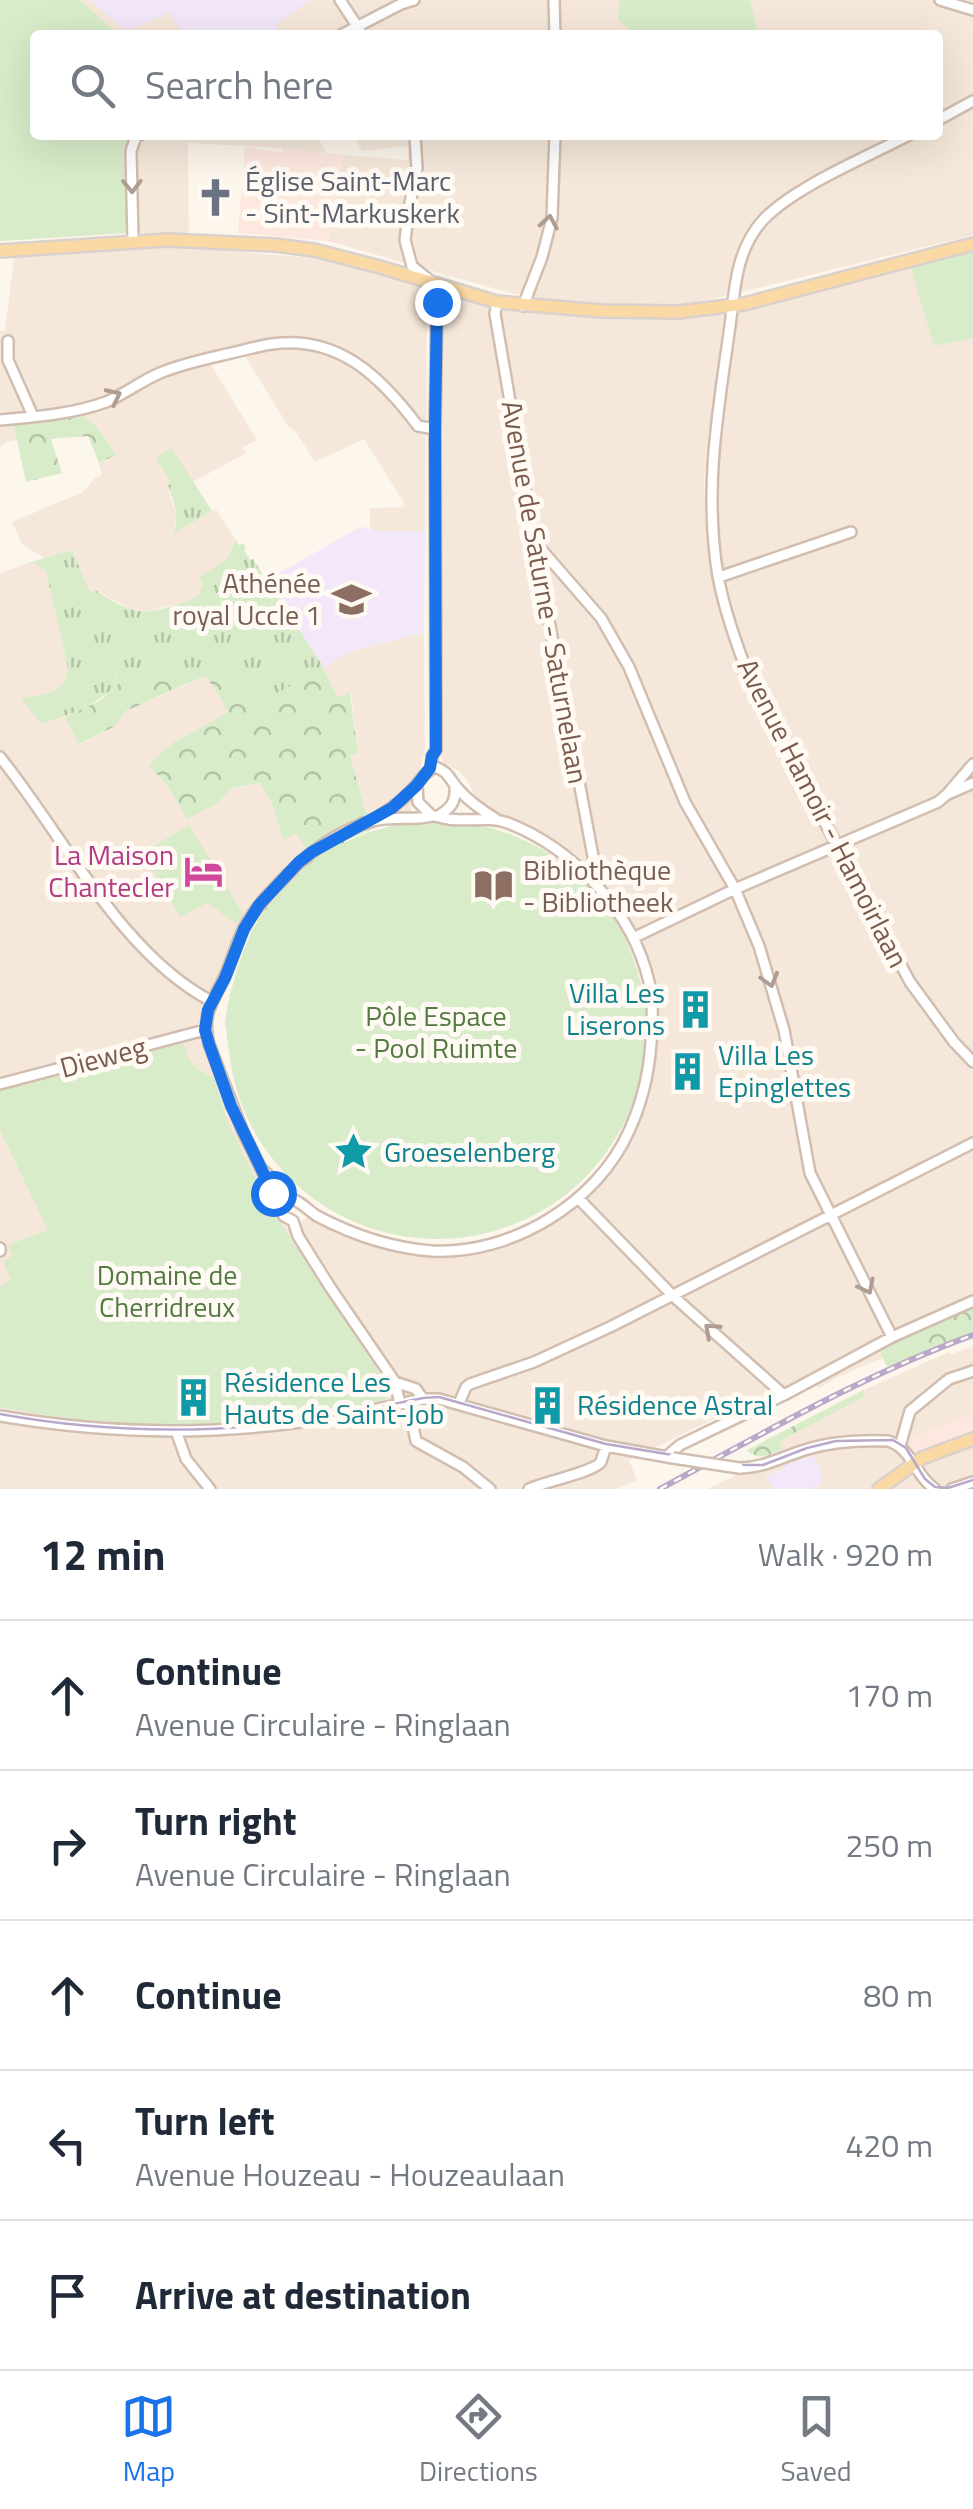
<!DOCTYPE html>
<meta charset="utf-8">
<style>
:root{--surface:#fff;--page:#f6f6f7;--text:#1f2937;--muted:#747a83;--line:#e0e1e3;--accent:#1a73e8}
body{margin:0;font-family:"Titillium Web",sans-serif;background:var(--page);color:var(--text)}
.stop{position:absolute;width:30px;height:30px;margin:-22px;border:8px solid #1a73e8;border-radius:50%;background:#fff}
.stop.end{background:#1a73e8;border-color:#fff;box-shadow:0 2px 10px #0008}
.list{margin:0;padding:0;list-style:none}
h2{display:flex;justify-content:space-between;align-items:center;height:130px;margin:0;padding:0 40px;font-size:42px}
h2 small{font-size:32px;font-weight:400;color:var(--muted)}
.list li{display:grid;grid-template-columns:65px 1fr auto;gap:30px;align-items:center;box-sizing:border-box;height:150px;padding:0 40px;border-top:2px solid var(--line)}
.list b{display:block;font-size:38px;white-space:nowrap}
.list p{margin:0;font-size:32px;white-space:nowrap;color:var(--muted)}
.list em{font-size:32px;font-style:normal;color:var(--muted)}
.icon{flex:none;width:55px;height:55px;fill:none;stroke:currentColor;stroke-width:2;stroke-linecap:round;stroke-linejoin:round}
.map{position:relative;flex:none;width:973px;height:1489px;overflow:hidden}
.search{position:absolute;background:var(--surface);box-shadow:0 10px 40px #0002;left:30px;right:30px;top:30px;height:110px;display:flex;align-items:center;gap:25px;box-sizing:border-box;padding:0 35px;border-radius:10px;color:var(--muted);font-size:38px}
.sheet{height:880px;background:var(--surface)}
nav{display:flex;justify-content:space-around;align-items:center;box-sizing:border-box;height:140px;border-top:2px solid var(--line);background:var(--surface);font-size:28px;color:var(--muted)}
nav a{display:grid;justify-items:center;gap:5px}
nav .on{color:var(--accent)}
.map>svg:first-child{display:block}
</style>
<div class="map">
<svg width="973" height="1489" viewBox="0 0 973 1489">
<defs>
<pattern id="grass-tufts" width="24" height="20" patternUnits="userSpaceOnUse" patternTransform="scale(2.5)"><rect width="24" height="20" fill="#d8ecc9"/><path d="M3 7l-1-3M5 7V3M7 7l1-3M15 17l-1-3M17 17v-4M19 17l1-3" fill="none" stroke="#b4c2a5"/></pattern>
<pattern id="forest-crowns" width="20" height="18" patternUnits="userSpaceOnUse" patternTransform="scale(2.5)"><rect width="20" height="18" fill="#d8ecc9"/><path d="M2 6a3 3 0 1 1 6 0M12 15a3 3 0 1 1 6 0" fill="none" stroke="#b4c2a5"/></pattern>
</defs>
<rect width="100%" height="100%" fill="#fdf6ec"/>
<!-- residential -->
<path fill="#f5e8da" d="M0,0h973v235l-252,62 -47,9 -115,-4 -49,-9 -182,-52 15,-86 65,5v-14l-46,5 -9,-16h585v-100h-903v100h282l9,18 -43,-5 -95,-5 1,90h-59l-130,8z
M179,247l146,12 102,29 -2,243h-52l-3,-4v-19l34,-1 -1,-6 -39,-62 -49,23 -19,-30 -8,-6 -43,-70 -34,9 46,75 -14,7 3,6 -53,29 -21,-33 -1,32 -4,3 9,31 -2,18 42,-24 20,31 -9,19 -28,18 4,8 -5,11 -15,7 -36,8 -16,-1 -35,-20 -6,2 -18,-42 -28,8 -22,-14 -10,-22 71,-30 12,-14 7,-3 -3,-12 17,-7 -19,-29 -14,-10 -69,5 4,18 -12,2 -6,6v-117h5l9,-73z
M973,249v805l-41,-52 -22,-32 -63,-118 -3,1v-4l5,-4 -3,-6 -8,1 -2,-2 2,-2 -82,-158 -18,-48 -13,-50 -7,-49 -2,-43 3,-44 18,-131z
M449,295l58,14 23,3 116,6 75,-4 3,2 -16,120 -4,47 3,58 7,45 12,46 25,66 77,143 2,-1 1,3 -4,5 3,6 4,-1 5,3 -2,1 48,90 35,58 30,42 23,23v70l-139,70 -10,-1 3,13 4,2 55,109 -11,8 8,17 -45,19 -20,12 -8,-13 -22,14 -9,-4 -97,-87 4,-6 -14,-2 -8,-7v-4l-80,-80 33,-37 19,-31 13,-33 9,-53 -1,-40 -18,-73 -4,-1 -14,-24 -21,-27 -1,-6 -7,-6 -2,2 -42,-32 -69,-36 -12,-23 -8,-9 -14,-7 -3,-5v-457l3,-5z
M31,562l15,9 22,97 -1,9 -5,8 -13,8 -8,31 24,-7 15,27 35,-18 11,-15 80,-35 24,36 -59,32 -23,21 18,19 53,18 12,-14 29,-5 12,20 11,36 13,-7 11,18 -34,30 -30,39 -14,27 -11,34 -9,12h-8l-2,6 4,7 -4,22 -199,50v-504z
M424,632l1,117 -18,77h-27l-9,4 -21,-75 8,-2 -7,-59 -14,3 -14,-29 23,-15z
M193,1037l7,2 44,113 29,55 22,33 8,-5 -3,-8 2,-6 6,-4 29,17 52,17 23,4h46l56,-13 43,-22 23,-16 2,5 82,83 -1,6 5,4 6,-1 102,91 -2,4 -54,20 -91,44 8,20 -20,9h-617v-401z
M973,1148v149l-80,33 -56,-113 1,-3z
M973,1347v142h-266l36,-17 18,-14 20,-8 -2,-8 85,-46 -1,-6 86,-38 2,2z"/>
<!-- commercial -->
<path fill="#fde8e0" d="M245,147l37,6 1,-5 60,7 -15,86 -90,-8z
M973,1412v23l-57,20 -9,-15z"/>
<!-- education -->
<path fill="#f3e8fa" d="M90,0h221l-35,24 5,11h-12l-5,-5 -10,5h-70l-14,-22 -44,18z
M366,527l7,4h52l-1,101 -78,21 -22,15 -58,-87 92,-53z
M816,1455v8l3,1 4,14 -3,1 1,6 -13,4h-34l-9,-13 19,-7 -1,-3z"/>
<!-- grass -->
<path fill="url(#grass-tufts)" d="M172,448l40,63 -39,23c7,-17 1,-33 -6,-51l3,-2 -14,-23z
M236,540l3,5 4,-2 3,5 -2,2 6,10 3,-1 71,109 -65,35 -23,-24 -29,-9 -1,6 -20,8 -7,-15 -35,16 -20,-16 -11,-5 5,21c-24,20 -46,30 -77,39l-20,-26c21,-3 45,-4 47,-30l-22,-97 -15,-9 41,-12 18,42 5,-2c12,7 25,17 38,20 15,5 51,-6 65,-14l5,-11 -4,-8 28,-18z"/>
<!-- forest -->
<path fill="url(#forest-crowns)" d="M84,417l13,10 19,28 -17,8 -11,-27 -37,3 11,34 -36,9 -13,-59z
M121,661l3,8 12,-2 8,17 36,-15 6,15 -60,27 -11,15 -36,18 -14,-27 34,-16 19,-16 -5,-22z
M214,663l22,16 23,24 64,-35 14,29 13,-4 8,60 -8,3 21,74 -26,11 -116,211 -4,-30 5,-29 22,-63 14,-22 47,-48 -17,-27 -13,7 -11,-37 -12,-20 -29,5 -12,14 -31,17 -22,-35 -18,-19 23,-21 58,-32 -23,-36 1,-6z
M973,1306v26l-86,35 -9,-20 43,-20z
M863,1390l2,6 -86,46 3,7c-14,6 -23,13 -35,1z"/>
<!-- garden -->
<path fill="#d8ecc9" d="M0,0h80l38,35h-83v100h95l-7,13 4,85 -127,8z
M619,0h131l8,35h-128v-6l-12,-9z
M973,252v86l-39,8 -23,-78z
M228 1030a209 209 0 1 1 418 0a209 209 0 1 1-418 0Z
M189,825l54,89 -6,10 -30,-21 -27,14 -38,-64z
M184,1043c3,19 12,27 30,35l14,45 42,84 118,179 1,6 -4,7c-27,9 -56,12 -84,16 -99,14 -203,12 -301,-8v-121l11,-6 -8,-19 9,-5 -4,-11 40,-15 -48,-100v-39z"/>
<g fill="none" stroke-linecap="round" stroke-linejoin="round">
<defs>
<path id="minor" d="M340,0l23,35
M554,0l1,35
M940,0l33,10
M341,35l60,-31 13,-4
M938,120l35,-19
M415,135l2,33 -8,40 -4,32 7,26 22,18 3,15 -2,130 1,321 -4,6 -1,12
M909,135c-42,22 -113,51 -145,84 -30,32 -29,74 -35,114 -12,84 -25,159 -11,243 7,38 21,74 34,110l158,296 44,60 19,20
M133,241l-2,-90 5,-14 4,-2
M497,302l-2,12 39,227 61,326 -1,16
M523,306l19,-49 10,-39 3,-83
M8,341v19l25,56
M0,420c35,-3 73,-6 106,-18 19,-8 35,-21 54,-29 21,-9 45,-14 67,-19 14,-3 30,-8 45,-10 67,-9 109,33 146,82l17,3
M534,541l67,77 28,49 56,135 50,87 24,57 25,84 26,143 82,164
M719,577l132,-45
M0,757c63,78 121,197 211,244
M417,786l1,16 14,14
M948,793l25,-29
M438,816c13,-8 18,-14 17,-29
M378,817c14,-9 29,-20 39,-33 7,-8 8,-12 18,-17 14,4 15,14 25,24 10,11 23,20 36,28
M633,938l102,-49 203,-87 8,-7 27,-12
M0,1084l205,-54
M262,1169l31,30c9,4 15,11 24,17 36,19 75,32 115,35 79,4 165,-48 197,-120 13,-28 20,-59 22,-88 1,-20 3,-42 -2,-61 -16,-70 -75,-133 -141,-159 -19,-7 -40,-1 -60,-4 -2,0 -12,-3 -14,-3 -5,0 -10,2 -15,2 -16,1 -31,-1 -46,3 -29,7 -62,29 -83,51 -16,16 -32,32 -44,52 -10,18 -14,38 -23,56 -12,25 -21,35 -14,64l34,88 41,84 9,5 5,15 32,51 65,95 5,22
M578,1198l95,98 111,99
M0,1248v3
M395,1382l21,7 7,10
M408,1402l8,39 47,26 27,22
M459,1403l7,-16 4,-3 64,-22 78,-36 361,-183
M0,1416c100,17 201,20 301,6 42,-5 82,-14 122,-23h16l167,47 67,12
M176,1431l10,28 24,30
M900,1446l10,-35 39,-32 24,-8
M667,1456l13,-11 104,-50 108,-58 81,-36
M739,1468c26,0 44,-12 69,-19 26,-8 53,-9 80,-8 24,7 27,35 47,48
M529,1489c14,-7 65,-17 72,-27 0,-1 5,-15 5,-16
M952,1489l21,-7"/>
<path id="major" d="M0,251l167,-11 108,5 39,5 66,17 117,35 105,9 76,1 66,-8 229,-60
M879,1489l43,-31 51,-19"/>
</defs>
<!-- minor casing -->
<use href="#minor" stroke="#d1beb0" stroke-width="14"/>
<!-- major casing -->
<use href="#major" stroke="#dad1cd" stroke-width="16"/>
<!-- minor -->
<use href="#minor" stroke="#fff" stroke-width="9"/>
<!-- major -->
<use href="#major" stroke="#fbd9a5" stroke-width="11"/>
<!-- tram -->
<path stroke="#b9a8c9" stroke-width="2.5" d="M0,1414c99,18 202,20 301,7 41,-6 82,-15 122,-23l16,-1 167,47 127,21h30l44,-17 29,-7 57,-1 13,8 19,31 10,8 13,1 25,-8"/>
<defs>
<path id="rail" d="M660,1489c102,-55 203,-114 313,-154"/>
</defs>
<!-- rail casing -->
<use href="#rail" stroke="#b9a8c9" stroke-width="6"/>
<!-- rail -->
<use href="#rail" stroke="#fffaf3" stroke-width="2.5" stroke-dasharray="8" stroke-linecap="butt"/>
<defs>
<path id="minor-bridge" d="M673,1458l66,10"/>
</defs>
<!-- minor-bridge casing -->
<use href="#minor-bridge" stroke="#d1beb0" stroke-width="14" stroke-linecap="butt"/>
<!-- minor-bridge -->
<use href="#minor-bridge" stroke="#fff" stroke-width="9"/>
</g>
<!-- one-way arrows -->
<defs><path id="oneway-chevron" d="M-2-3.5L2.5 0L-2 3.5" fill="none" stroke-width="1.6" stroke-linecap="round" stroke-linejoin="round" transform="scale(2.5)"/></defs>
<g stroke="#af9d94">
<use href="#oneway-chevron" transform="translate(132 186) rotate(89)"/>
<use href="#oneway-chevron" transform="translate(549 222) rotate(-80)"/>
<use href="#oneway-chevron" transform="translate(114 396) rotate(-26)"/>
<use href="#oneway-chevron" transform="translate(770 980) rotate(74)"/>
<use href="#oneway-chevron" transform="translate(867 1287) rotate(63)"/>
<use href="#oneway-chevron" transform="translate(711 1330) rotate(-138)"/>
</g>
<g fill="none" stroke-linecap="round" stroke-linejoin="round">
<!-- route -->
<path stroke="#1a73e8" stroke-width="12" d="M273,1193l-42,-87 -22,-62 -4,-14 3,-20 17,-32 19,-49 15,-24 40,-43 13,-10 80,-44 24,-22 14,-18 2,-12 4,-6 -1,-321 2,-127"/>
</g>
<!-- icons -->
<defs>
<symbol id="church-bare" viewBox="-9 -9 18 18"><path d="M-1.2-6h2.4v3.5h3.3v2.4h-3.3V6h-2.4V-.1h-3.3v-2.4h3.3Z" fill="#6b7280" stroke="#fffaf3" stroke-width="2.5" paint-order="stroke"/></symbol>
<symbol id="school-bare" viewBox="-9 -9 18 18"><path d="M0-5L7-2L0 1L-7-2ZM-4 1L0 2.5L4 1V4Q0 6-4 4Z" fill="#8d6e63" stroke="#fffaf3" stroke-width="2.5" paint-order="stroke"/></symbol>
<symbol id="hotel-bare" viewBox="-9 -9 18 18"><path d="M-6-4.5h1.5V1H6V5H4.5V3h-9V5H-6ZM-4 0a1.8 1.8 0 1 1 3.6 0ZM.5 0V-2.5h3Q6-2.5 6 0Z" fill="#d1479c" stroke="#fffaf3" stroke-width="2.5" paint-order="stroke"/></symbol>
<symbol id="library-bare" viewBox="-9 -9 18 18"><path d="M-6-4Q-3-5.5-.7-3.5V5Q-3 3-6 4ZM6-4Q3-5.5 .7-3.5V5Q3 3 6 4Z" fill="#8d6e63" stroke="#fffaf3" stroke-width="2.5" paint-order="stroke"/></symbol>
<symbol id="building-bare" viewBox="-9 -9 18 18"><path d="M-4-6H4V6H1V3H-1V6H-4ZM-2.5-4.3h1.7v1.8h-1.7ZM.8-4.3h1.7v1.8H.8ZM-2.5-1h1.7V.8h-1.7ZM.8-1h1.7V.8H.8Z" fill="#0f9aa8" stroke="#fffaf3" stroke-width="2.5" paint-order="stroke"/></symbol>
<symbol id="sight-bare" viewBox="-9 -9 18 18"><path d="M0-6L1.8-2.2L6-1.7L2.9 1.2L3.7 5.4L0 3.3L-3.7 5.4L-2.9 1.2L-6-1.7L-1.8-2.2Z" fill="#0f9aa8" stroke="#fffaf3" stroke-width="2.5" paint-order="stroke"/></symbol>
</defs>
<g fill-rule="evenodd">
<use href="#church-bare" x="188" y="170" width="55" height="55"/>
<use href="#school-bare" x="324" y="572" width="55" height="55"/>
<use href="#hotel-bare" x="176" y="844" width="55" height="55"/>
<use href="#library-bare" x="466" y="858" width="55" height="55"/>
<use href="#building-bare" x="668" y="982" width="55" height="55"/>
<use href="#building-bare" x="660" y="1044" width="55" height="55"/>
<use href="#sight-bare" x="326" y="1124" width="55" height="55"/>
<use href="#building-bare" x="166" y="1370" width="55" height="55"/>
<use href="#building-bare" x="520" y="1378" width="55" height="55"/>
</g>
<g text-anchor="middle" stroke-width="10" stroke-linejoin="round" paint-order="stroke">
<!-- worship labels -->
<g font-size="28" fill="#5b616d" stroke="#fffaf3" text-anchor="start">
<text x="245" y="191">Église Saint-Marc<tspan x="245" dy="32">- Sint-Markuskerk</tspan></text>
</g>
<!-- education labels -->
<g font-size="28" fill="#785e54" stroke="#fffaf3" text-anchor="end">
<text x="321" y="593">Athénée<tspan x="321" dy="32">royal Uccle 1</tspan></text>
<text x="523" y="880" text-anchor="start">Bibliothèque<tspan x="523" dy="32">- Bibliotheek</tspan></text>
</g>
<!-- street labels -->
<g font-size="28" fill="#7a5c4d" stroke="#fffaf3">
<text transform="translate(545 592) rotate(80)" y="10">Avenue de Saturne - Saturnelaan</text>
<text transform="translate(823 813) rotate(63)" y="10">Avenue Hamoir - Hamoirlaan</text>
<text transform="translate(103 1057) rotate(-15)" y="10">Dieweg</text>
</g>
<!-- hotel labels -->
<g font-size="28" fill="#b23c85" stroke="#fffaf3" text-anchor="end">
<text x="174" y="865">La Maison<tspan x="174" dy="32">Chantecler</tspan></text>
</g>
<!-- culture labels -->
<g font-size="28" fill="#0d838f" stroke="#fffaf3" text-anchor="start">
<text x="665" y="1003" text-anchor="end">Villa Les<tspan x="665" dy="32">Liserons</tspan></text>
<text x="718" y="1065">Villa Les<tspan x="718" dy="32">Epinglettes</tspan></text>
<text x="384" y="1162">Groeselenberg</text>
<text x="224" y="1392">Résidence Les<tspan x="224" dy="32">Hauts de Saint-Job</tspan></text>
<text x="577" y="1415">Résidence Astral</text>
</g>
<!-- park labels -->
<g font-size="28" fill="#537a41" stroke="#fffaf3">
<text x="436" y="1026">Pôle Espace<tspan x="436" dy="32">- Pool Ruimte</tspan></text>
<text x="167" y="1285">Domaine de<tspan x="167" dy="32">Cherridreux</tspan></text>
</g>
</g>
</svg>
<div class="stop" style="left:273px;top:1193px"></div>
<div class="stop end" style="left:437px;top:302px"></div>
<div class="search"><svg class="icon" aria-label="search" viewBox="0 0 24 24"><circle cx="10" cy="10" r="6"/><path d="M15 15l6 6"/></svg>Search here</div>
</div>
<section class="sheet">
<h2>12 min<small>Walk · 920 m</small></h2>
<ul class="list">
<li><svg class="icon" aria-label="ahead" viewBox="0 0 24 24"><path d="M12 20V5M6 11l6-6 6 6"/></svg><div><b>Continue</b><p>Avenue Circulaire - Ringlaan</p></div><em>170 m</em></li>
<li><svg class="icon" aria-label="right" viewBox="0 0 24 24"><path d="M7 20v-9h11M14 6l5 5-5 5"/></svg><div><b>Turn right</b><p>Avenue Circulaire - Ringlaan</p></div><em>250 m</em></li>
<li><svg class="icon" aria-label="ahead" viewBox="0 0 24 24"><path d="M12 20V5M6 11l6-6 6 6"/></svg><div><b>Continue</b></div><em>80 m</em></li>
<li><svg class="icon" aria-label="left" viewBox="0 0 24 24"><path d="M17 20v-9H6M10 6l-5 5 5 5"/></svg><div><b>Turn left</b><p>Avenue Houzeau - Houzeaulaan</p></div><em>420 m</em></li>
<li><svg class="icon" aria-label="arrive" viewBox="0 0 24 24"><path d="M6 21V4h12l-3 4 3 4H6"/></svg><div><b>Arrive at destination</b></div></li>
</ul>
</section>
<nav>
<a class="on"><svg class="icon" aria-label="map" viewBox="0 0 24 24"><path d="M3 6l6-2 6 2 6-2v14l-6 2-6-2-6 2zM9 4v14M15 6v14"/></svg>Map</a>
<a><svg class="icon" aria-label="directions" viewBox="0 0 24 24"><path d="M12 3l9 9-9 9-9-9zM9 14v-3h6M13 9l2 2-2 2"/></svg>Directions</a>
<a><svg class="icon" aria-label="saved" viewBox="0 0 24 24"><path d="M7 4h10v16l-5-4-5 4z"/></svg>Saved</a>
</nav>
